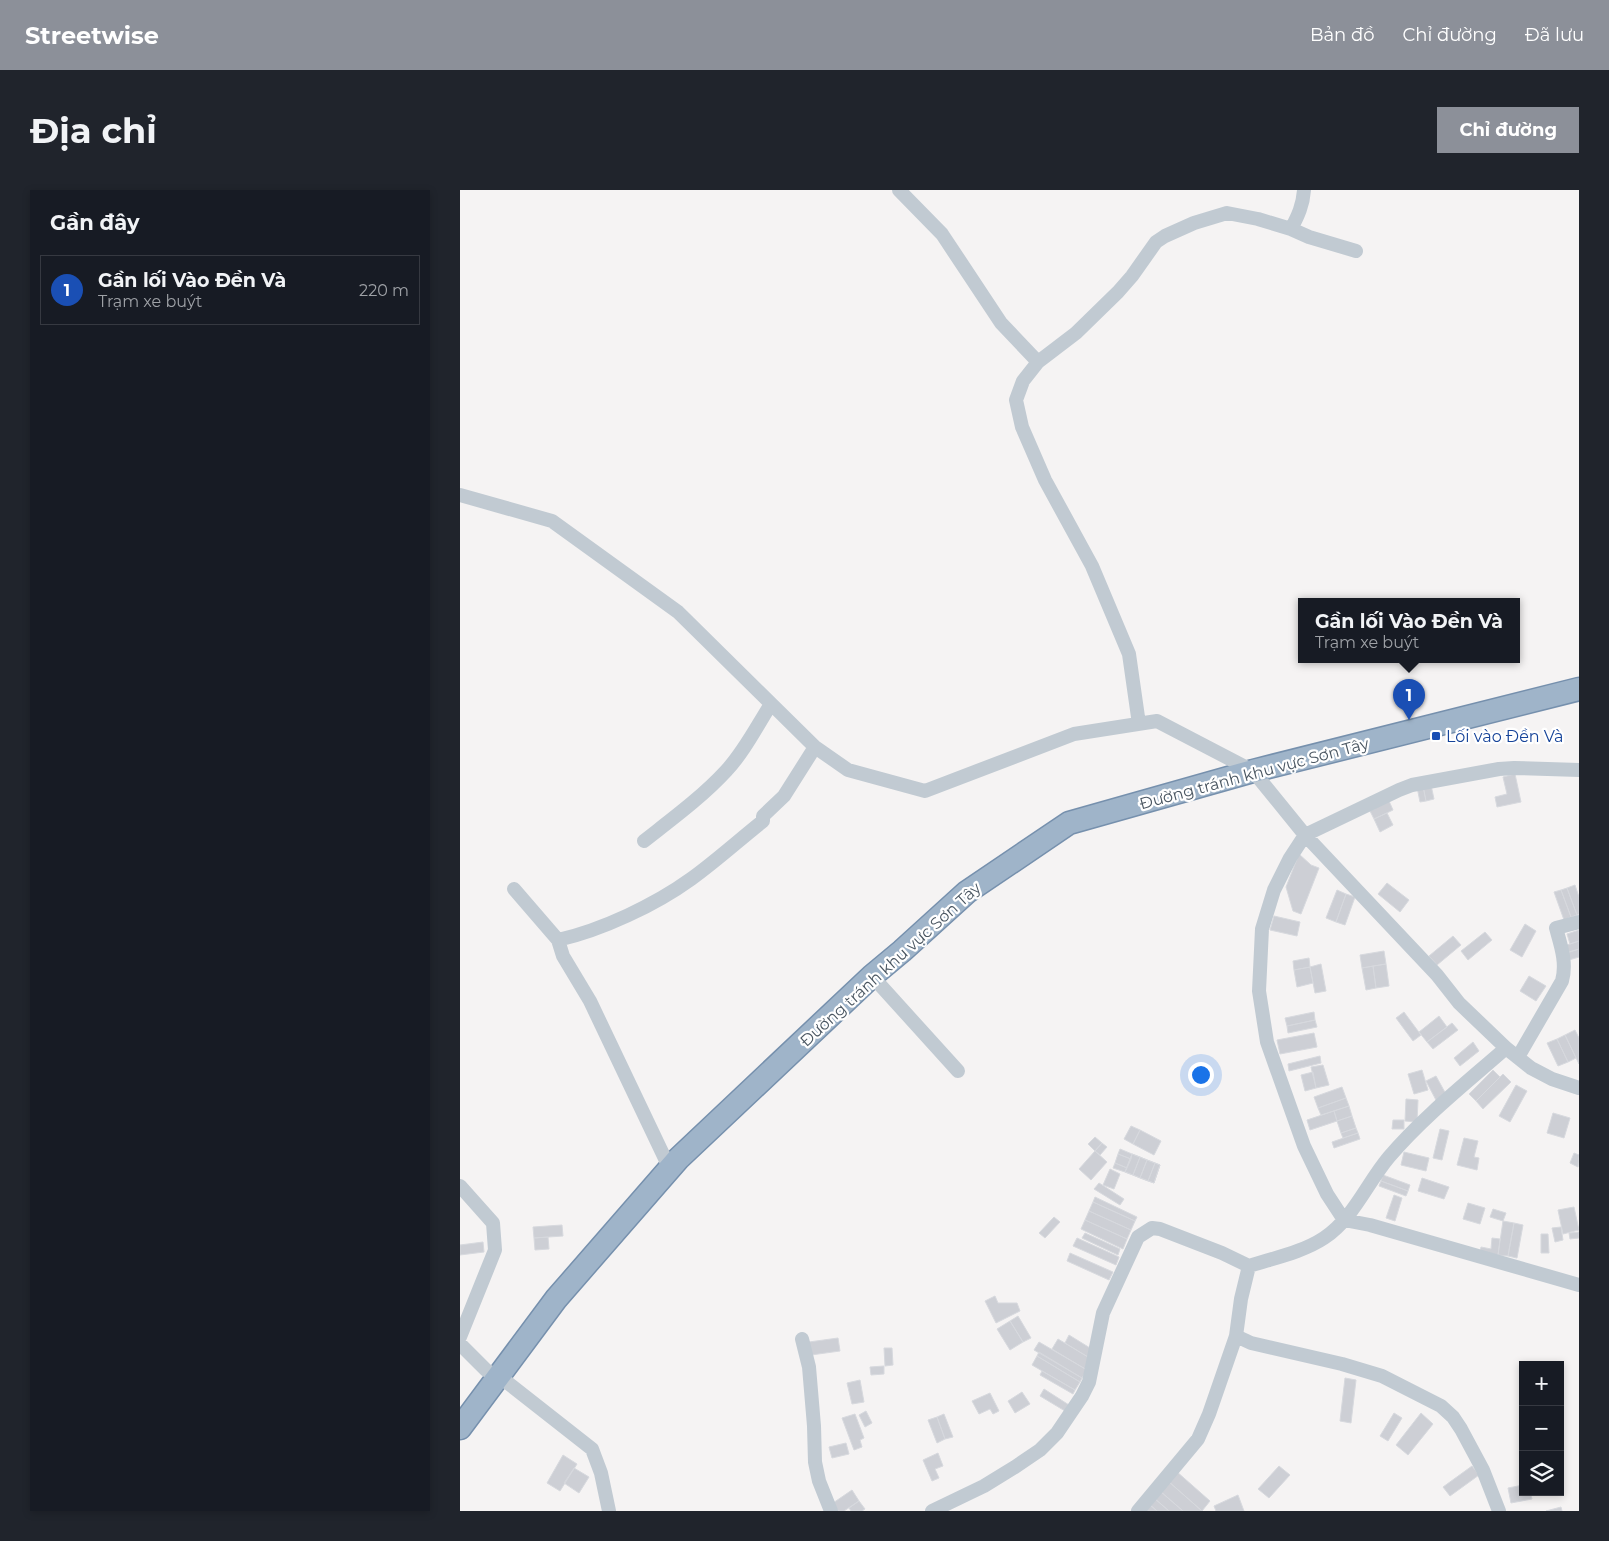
<!DOCTYPE html>
<html lang="vi">
<meta charset="utf-8">
<style>
:root{--surface:#171b24;--page:#20242c;--text:#f1f3f6;--muted:#9ea1a6;--line:#363941;--accent:#8c9099}
body{margin:0;font-family:Montserrat,sans-serif;background:var(--page);color:var(--text)}
.controls{position:absolute;right:15px;bottom:15px;display:grid;overflow:hidden;border-radius:0px;box-shadow:0 2px 8px #0003}
.controls button{width:45px;height:45px;display:grid;place-items:center;padding:0;border:0;border-bottom:1px solid var(--line);background:var(--surface);color:var(--text);font:25px sans-serif}
.you{position:absolute;left:740px;top:884px;width:18px;height:18px;margin:-12px;border:4px solid #fff;border-radius:50%;background:#1a73e8;box-shadow:0 0 0 8px #1a73e833}
.badge{display:grid;place-items:center;width:32px;height:32px;border-radius:50%;background:var(--accent);color:#fff;font-size:16px;font-weight:700}
.pin{position:absolute;translate:-50% -41px;filter:drop-shadow(0 1px 2px #0008)}
.pin::after{content:'';position:absolute;top:26px;width:18px;height:15px;background:inherit;clip-path:polygon(0 0,100% 0,50% 100%)}
.popup{position:absolute;left:838px;top:408px;width:222px;height:65px;box-sizing:border-box;display:grid;place-content:center;border-radius:0px;background:var(--surface);filter:drop-shadow(0 1px 4px #0005);font-size:16px;white-space:nowrap;color:var(--muted)}
.popup b{font-size:19px;color:var(--text)}
.popup::after{content:'';position:absolute;left:50%;top:100%;margin-left:-10px;border:10px solid transparent;border-top-color:var(--surface)}
.list{margin:0;padding:0;list-style:none}
h2{display:flex;justify-content:space-between;align-items:center;height:65px;margin:0;padding:0 20px;font-size:21px}
h2 small{font-size:16px;font-weight:400;color:var(--muted)}
.list li{display:grid;grid-template-columns:32px 1fr auto;gap:15px;align-items:center;box-sizing:border-box;height:70px;margin:0 10px 10px;padding:0 10px;border:1px solid var(--line);border-radius:0px}
.list b{display:block;font-size:19px;white-space:nowrap}
.list p{margin:0;font-size:16px;white-space:nowrap;color:var(--muted)}
.list em{font-size:16px;font-style:normal;color:var(--muted)}
.icon{flex:none;width:28px;height:28px;fill:none;stroke:currentColor;stroke-width:2;stroke-linecap:round;stroke-linejoin:round}
.map{position:relative;flex:none;width:1119px;height:1321px;overflow:hidden;border-radius:0px}
header{display:flex;align-items:center;gap:30px;box-sizing:border-box;height:70px;padding:0 25px;background:var(--accent);color:#fff}
header strong{font-size:24px}
nav{display:flex;gap:28px;margin-inline-start:auto;font-size:18px}
.intro{display:flex;align-items:center;justify-content:space-between;box-sizing:border-box;height:120px;padding:0 30px}
h1{margin:0;font-size:35px}
.button{padding:12px 22px;border-radius:0px;background:var(--accent);color:#fff;font-size:18px;font-weight:700}
main{display:flex;gap:30px;padding:0 30px}
aside{flex:1;background:var(--surface);border-radius:0px;box-shadow:0 2px 8px #0003}
.map>svg:first-child{display:block}
</style>
<header>
<strong>Streetwise</strong>
<nav><a>Bản đồ</a><a>Chỉ đường</a><a>Đã lưu</a></nav>
</header>
<div class="intro"><h1>Địa chỉ</h1><a class="button">Chỉ đường</a></div>
<main>
<aside>
<h2>Gần đây<small></small></h2>
<ul class="list">
<li><span class="badge" style="background:#1a4fb4">1</span><div><b>Gần lối Vào Đền Và</b><p>Trạm xe buýt</p></div><em>220 m</em></li>
</ul>
</aside>
<div class="map">
<svg width="1119" height="1321" viewBox="0 0 1119 1321">
<rect width="100%" height="100%" fill="#f5f3f3"/>
<!-- building -->
<path fill="#cdcfd5" stroke="#d7d9de" d="M1055,584l6,28 -24,5 -2,-10 12,-3 -4,-17z
M971,595l3,14 -8,2 -3,-15z
M963,596l3,15 -6,1 -3,-15z
M929,611l4,9 -19,9 -4,-8z
M927,623l6,12 -13,7 -6,-13z
M839,664l12,11 8,3 -18,46 -8,-3 -7,-24z
M927,693l22,17 -9,12 -22,-18z
M1115,695l4,12v17l-2,1 -10,-27z
M1107,698l10,27 -6,2 -10,-27z
M877,700l9,4 -10,28 -10,-4z
M1101,700l10,27 -7,3 -10,-28z
M886,704l9,3 -10,28 -9,-3z
M814,726l26,6 -3,14 -27,-6z
M1065,734l11,7 -14,26 -12,-7z
M1119,740v11l-9,3 -3,-10z
M1025,742l7,8 -24,20 -7,-9z
M993,746l8,9 -24,20 -8,-9z
M1119,751v8l-13,4 -2,-7z
M1119,759v8l-10,3 -3,-7z
M924,761l2,13 -24,4 -2,-13z
M849,768l1,9 -16,3 -1,-9z
M861,774l5,27 -11,2 -5,-26z
M926,774l3,22 -13,2 -3,-22z
M913,776l3,22 -10,2 -4,-22z
M850,777l3,16 -16,4 -3,-17z
M1069,786l17,10 -10,15 -16,-10z
M854,822l1,8 -28,6 -2,-8z
M944,822l17,23 -8,6 -17,-23z
M979,826l8,11 -20,15 -8,-10z
M855,830l2,7 -29,6 -1,-7z
M992,833l6,7 -25,19 -6,-7z
M1115,840l4,8v26l-14,-29z
M854,843l3,14 -37,7 -3,-14z
M1105,845l11,23 -8,4 -11,-23z
M1097,849l11,23 -10,4 -11,-23z
M1013,852l6,9 -19,15 -6,-8z
M860,866l1,7 -32,8 -1,-7z
M863,875l6,20 -13,3 -5,-21z
M962,880l6,20 -14,4 -6,-20z
M1033,880l7,7 -24,24 -7,-7z
M853,882l3,16 -11,3 -4,-16z
M1043,884l8,8 -28,27 -7,-8z
M976,886l11,20 -10,6 -11,-21z
M1056,895l11,6 -17,31 -11,-6z
M882,897l4,11 -28,10 -4,-11z
M886,908l3,8 -28,9 -3,-7z
M946,909l12,1 -1,22 -12,-1z
M889,916l3,10 -15,5 -3,-10z
M874,921l3,10 -27,9 -3,-10z
M1093,923l17,5 -6,20 -17,-5z
M892,926l4,12 -15,5 -4,-12z
M933,930h11v9h-12z
M671,936l9,4 -7,14 -9,-5z
M896,938l2,5 -15,5 -2,-5z
M980,939l9,2 -7,29 -9,-2z
M680,940l21,11 -7,14 -21,-11z
M898,943l2,6 -26,9 -2,-6z
M635,947l7,6 -7,8 -7,-7z
M1004,948l14,3 -4,16 5,1 -2,12 -20,-5z
M642,953l5,4 -7,8 -5,-4z
M660,959l12,5 -1,5 -13,-5z
M635,961l12,11 -16,18 -12,-11z
M944,962l25,6 -3,13 -25,-6z
M1114,963l5,2 -1,12 -8,-4z
M658,964l13,5 -4,9 -12,-5z
M672,964l8,3 -7,18 -8,-3z
M672,964l28,11 -6,18 -29,-11z
M680,967l7,3 -7,18 -7,-3z
M687,970l8,3 -7,18 -8,-3z
M655,973l12,5 -2,4 -12,-4z
M695,973l5,2 -6,18 -6,-2z
M650,979l10,5 -6,15 -11,-4z
M923,985l27,10 -2,6 -27,-10z
M962,988l27,9 -5,12 -26,-8z
M921,991l27,10 -2,5 -27,-10z
M639,993l25,16 -4,6 -26,-16z
M934,1005l8,3 -7,23 -9,-3z
M635,1007l42,20 -2,4 -42,-19z
M633,1012l42,19 -4,9 -42,-19z
M1008,1013l17,5 -5,16 -17,-5z
M1114,1017l5,23 -16,4 -5,-24z
M1033,1019l13,4 -3,8 -13,-4z
M629,1021l42,19 -4,9 -42,-19z
M594,1027l6,5 -15,16 -6,-5z
M625,1030l42,19 -4,10 -42,-20z
M1043,1031l11,2 -6,33 -10,-1z
M1054,1033l9,2 -6,33 -9,-2z
M102,1035l1,11 -29,2 -1,-11z
M1101,1037l2,13 -8,2 -3,-14z
M1119,1042v6l-9,1 -1,-6z
M625,1043l35,16 -2,6 -36,-17z
M1081,1044h7l1,19h-8z
M88,1047l1,12 -14,1 -1,-12z
M617,1048l42,19 -3,8 -43,-19z
M1032,1048l8,1 -2,16 -18,-3 1,-5 10,2z
M23,1052l1,10 -24,3v-10z
M610,1063l43,19 -4,8 -42,-19z
M535,1106l3,7h19l3,8 -24,12 -11,-22z
M558,1126l13,22 -8,4 -13,-21z
M550,1131l13,21 -13,8 -13,-21z
M609,1145l21,13 -2,9 -23,-14z
M378,1148l2,13 -29,4 -2,-13z
M598,1149l30,18 -1,13 -35,-21z
M579,1152l48,28 -5,8 -48,-28z
M424,1158h8l1,17 -8,1z
M579,1162l43,26 -2,4 -43,-26z
M577,1166l43,26 -5,8 -43,-25z
M424,1176v8l-13,1 -1,-8z
M582,1181l33,19 -2,4 -33,-19z
M885,1188l11,2 -5,43 -11,-2z
M400,1190l4,22 -12,2 -5,-21z
M584,1199l25,16 -4,6 -25,-15z
M562,1202l8,12 -15,9 -7,-12z
M530,1203l9,18 -6,3 -3,-5 -11,5 -7,-13z
M406,1221l6,12 -7,4 -6,-12z
M934,1223l8,5 -14,23 -8,-5z
M961,1223l12,11 -25,31 -12,-10z
M395,1224l9,24 -4,2 2,7 -8,3 -12,-32z
M484,1224l9,23 -8,2 -8,-22z
M477,1227l8,22 -8,4 -9,-23z
M386,1253l3,11 -17,4 -3,-11z
M478,1263l5,13 -8,3 4,9 -7,3 -9,-21z
M103,1265l14,9 -17,27 -13,-8z
M819,1276l11,9 -21,23 -11,-9z
M1012,1276l7,9 -29,21 -7,-9z
M114,1278l15,9 -10,16 -15,-10z
M716,1281l34,30 -8,10 -34,-30z
M708,1291l34,30h-19l-23,-20z
M1063,1295v7h7l2,7 -21,4 -3,-15z
M392,1300l7,11 -15,10h-6l-5,-8z
M700,1301l23,20h-14l-15,-13z
M778,1305l6,16h-28l-2,-5z
M694,1308l15,13h-12l-8,-7z
M399,1311l6,8 -3,2h-11l-2,-3z
M689,1314l8,7h-15z
M1101,1317l1,4h-16z"/>
<g fill="none" stroke-linecap="round" stroke-linejoin="round">
<defs>
<path id="trunk" d="M0,1238l96,-129 122,-140 194,-183 30,-25 65,-59 102,-69 184,-52 326,-82"/>
</defs>
<!-- trunk casing -->
<use href="#trunk" stroke="#7690ad" stroke-width="25"/>
<!-- minor -->
<path stroke="#c1cad2" stroke-width="14" d="M439,0l43,44 59,89 37,39
M831,39l18,8 47,14
M0,305l92,26 126,91 137,135 33,23 77,21 149,-57 83,-13 96,50 52,64 132,140 22,28 47,45 25,20 21,11 27,9
M679,534l-10,-70 -37,-88 -47,-86 -23,-53 -6,-27 7,-19 15,-19 38,-29 42,-41 14,-16 24,-34 9,-6 29,-13 33,-10 31,6 33,10c7,-13 12,-24 13,-39
M1119,580l-65,-2 -15,1 -87,16 -13,5 -94,45 -15,23 -16,32 -12,39 -3,62 8,51 37,104 23,48 17,26 26,5 209,60
M184,651c28,-22 58,-44 82,-70 18,-19 31,-45 45,-67
M54,699l44,51
M412,786l86,95
M1058,867l44,-76c5,-18 -1,-35 -6,-53l23,-6
M210,979l-80,-168 -27,-45 -5,-16c44,-10 97,-35 133,-61 25,-18 48,-39 72,-58v-5l21,-20 31,-49
M0,996l33,37 2,27 -35,87
M789,1076c25,-8 54,-14 75,-28 29,-19 43,-55 65,-81 34,-40 77,-74 117,-109
M342,1149l7,28 5,59 1,36 4,19 12,30
M0,1154l26,26 22,13 84,66 9,24 8,38
M472,1321l52,-25 31,-19 25,-17 17,-17 25,-37 7,-14 14,-69 35,-76 14,-9 8,1 62,24 27,13 -8,33 -5,37 15,7 91,21 40,12 59,30 12,11 8,12 22,41 16,41
M678,1321l60,-72 11,-25 27,-78"/>
<!-- trunk -->
<use href="#trunk" stroke="#9fb4c9" stroke-width="22"/>
</g>
<!-- markers -->
<rect fill="#1a4fb4" stroke="#fff" stroke-width="2" x="971" y="541" width="10" height="10" rx="2.5"/>
<g text-anchor="middle" stroke-width="4.5" stroke-linejoin="round" paint-order="stroke">
<!-- transit labels -->
<g font-size="16" fill="#164399" stroke="#fff" text-anchor="start">
<text x="986" y="552">Lối vào Đền Và</text>
</g>
<!-- street labels -->
<g font-size="16" fill="#4a5661" stroke="#fff">
<text transform="translate(794 583) rotate(-15)" y="6">Đường tránh khu vực Sơn Tây</text>
<text transform="translate(430 774) rotate(-42)" y="6">Đường tránh khu vực Sơn Tây</text>
</g>
</g>
</svg>
<div class="controls">
<button>+</button>
<button>−</button>
<button><svg class="icon" aria-label="layers" viewBox="0 0 24 24"><path d="M12 4l9 5-9 5-9-5zM3 14l9 5 9-5"/></svg></button>
</div>
<div class="you"></div>
<div class="pin badge" style="left:949px;top:530px;background:#1a4fb4">1</div>
<div class="popup"><b>Gần lối Vào Đền Và</b>Trạm xe buýt</div>
</div>
</main>
